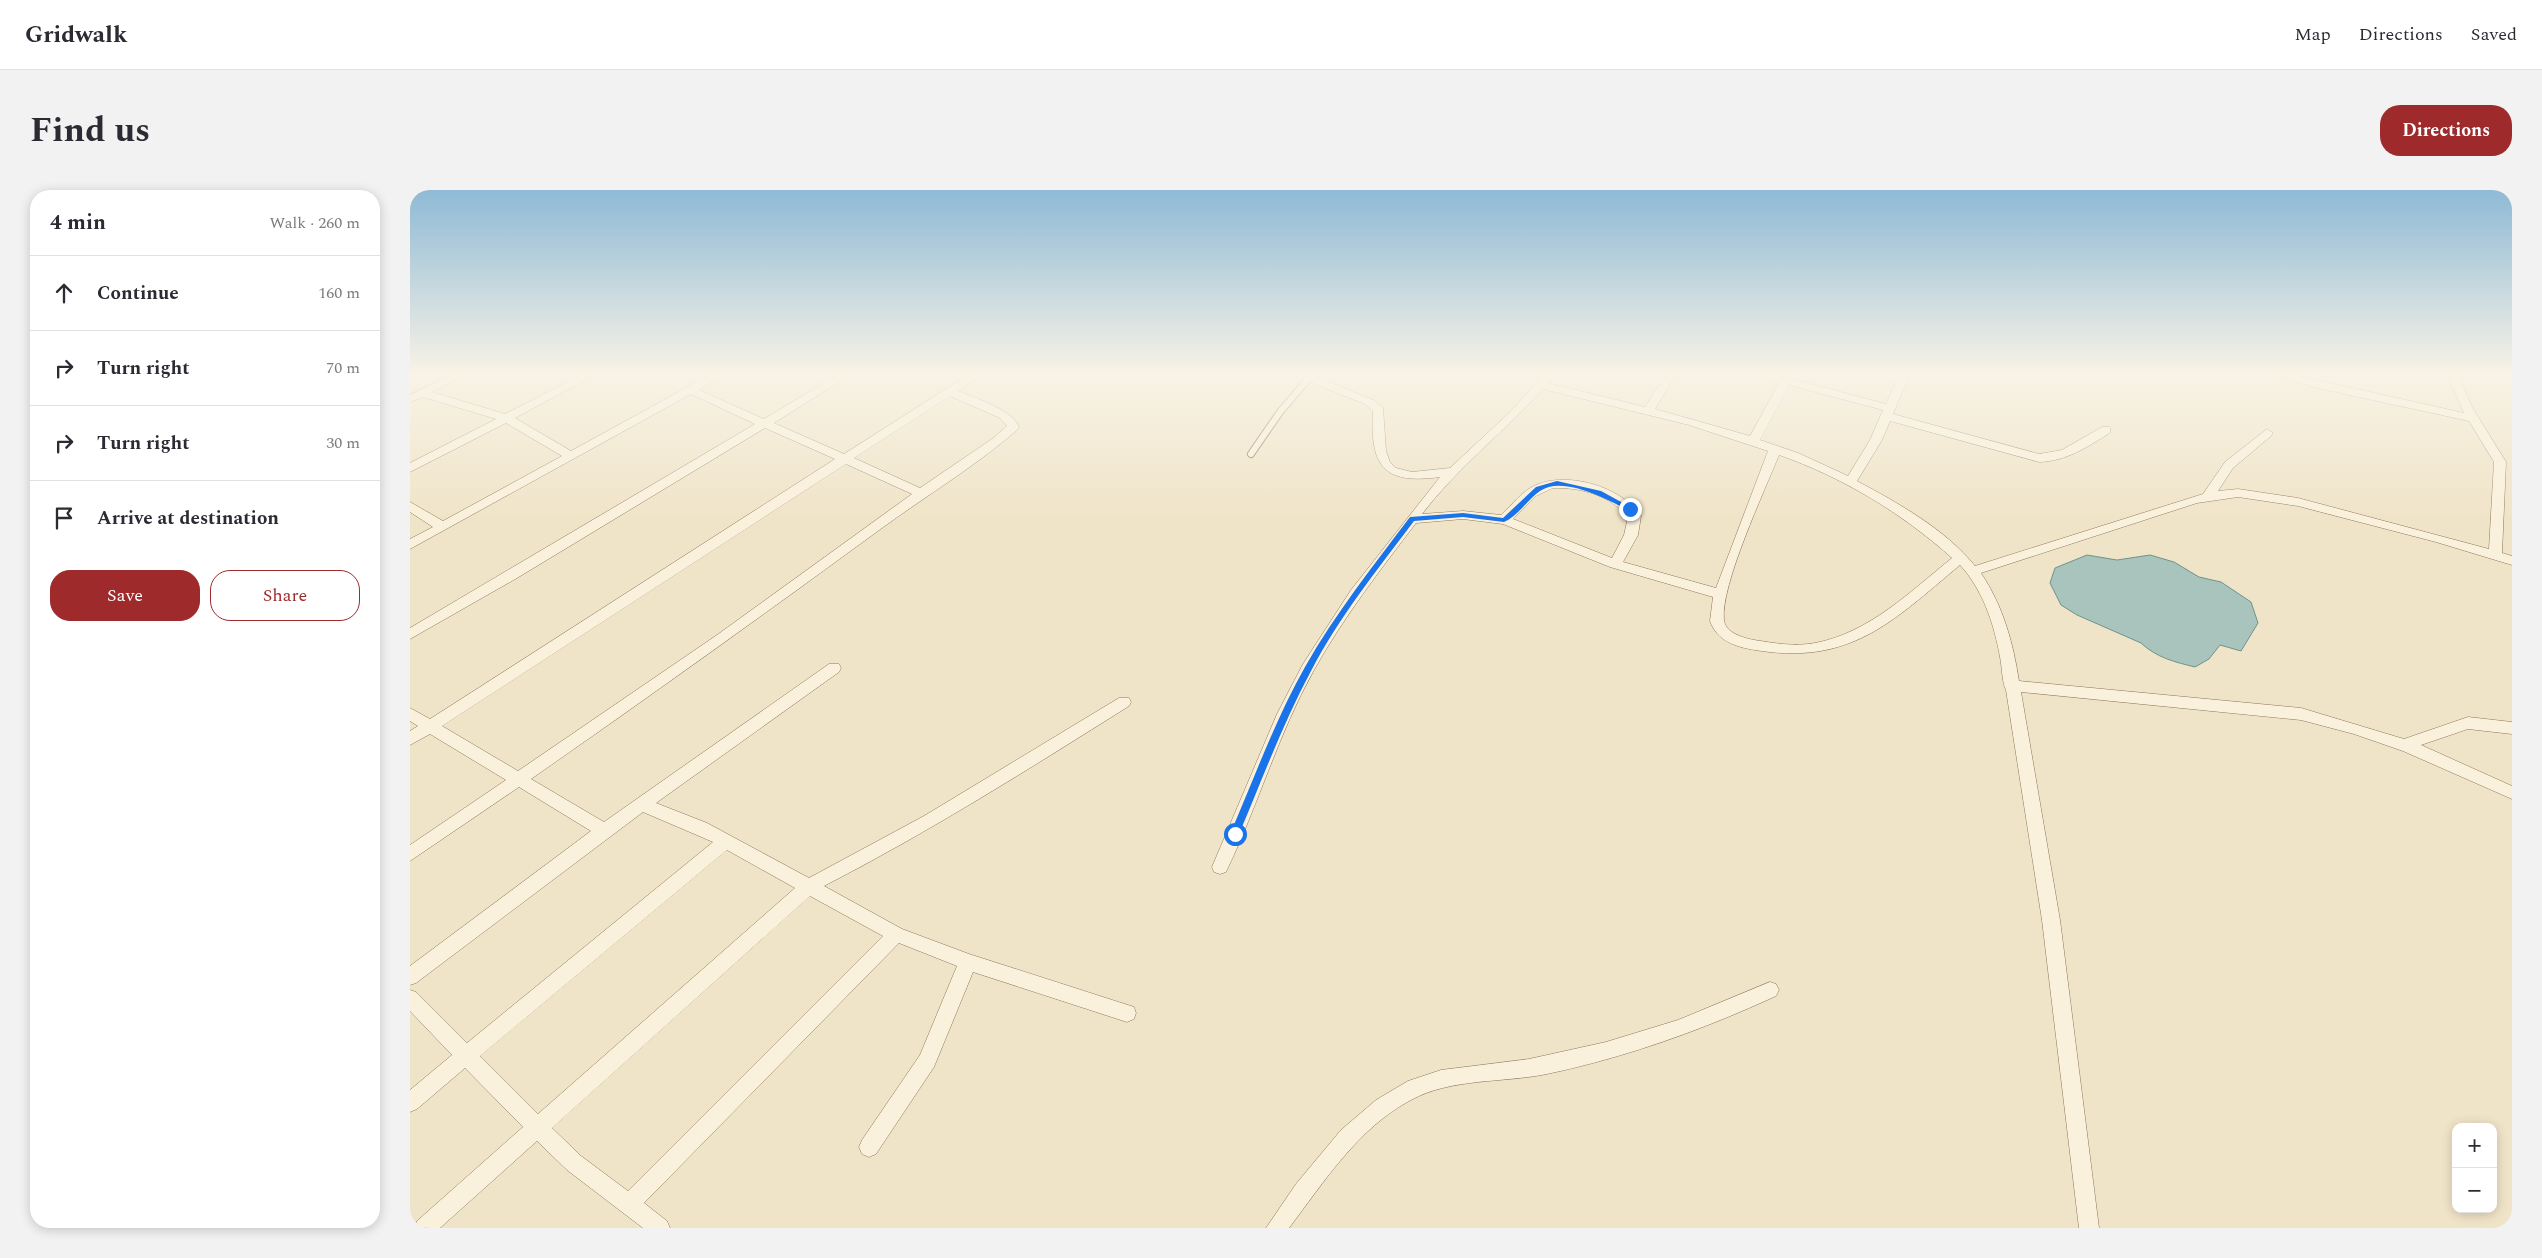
<!DOCTYPE html>
<meta charset="utf-8">
<style>
:root{--surface:#fff;--page:#f2f2f3;--text:#2b2b33;--muted:#7c7c81;--line:#e1e1e2;--accent:#9e2a2b}
body{margin:0;font-family:Spectral,serif;background:var(--page);color:var(--text)}
.controls{position:absolute;right:15px;bottom:15px;display:grid;overflow:hidden;border-radius:10px;box-shadow:0 2px 12px #0003}
.controls button{width:45px;height:45px;display:grid;place-items:center;padding:0;border:0;border-bottom:1px solid var(--line);background:var(--surface);color:var(--text);font:25px sans-serif}
.stop{position:absolute;width:15px;height:15px;margin:-11px;border:4px solid #1a73e8;border-radius:50%;background:#fff}
.stop.end{background:#1a73e8;border-color:#fff;box-shadow:0 1px 5px #0008}
.list{margin:0;padding:0;list-style:none}
h2{display:flex;justify-content:space-between;align-items:center;height:65px;margin:0;padding:0 20px;font-size:21px}
h2 small{font-size:16px;font-weight:400;color:var(--muted)}
.list li{display:grid;grid-template-columns:32px 1fr auto;gap:15px;align-items:center;box-sizing:border-box;height:75px;padding:0 20px;border-top:1px solid var(--line)}
.list b{display:block;font-size:19px;white-space:nowrap}
.list em{font-size:16px;font-style:normal;color:var(--muted)}
.actions{display:flex;gap:10px;padding:15px 20px}
.actions a{flex:1;padding:11px 0;border:1px solid var(--accent);border-radius:20px;text-align:center;font-size:18px;color:var(--accent)}
.actions .main{background:var(--accent);color:#fff}
.icon{flex:none;width:28px;height:28px;fill:none;stroke:currentColor;stroke-width:2;stroke-linecap:round;stroke-linejoin:round}
.map{position:relative;flex:none;width:2102px;height:1038px;overflow:hidden;border-radius:20px}
header{display:flex;align-items:center;gap:30px;box-sizing:border-box;height:70px;padding:0 25px;background:var(--surface);border-bottom:1px solid var(--line)}
header strong{font-size:24px}
nav{display:flex;gap:28px;margin-inline-start:auto;font-size:18px}
.intro{display:flex;align-items:center;justify-content:space-between;box-sizing:border-box;height:120px;padding:0 30px}
h1{margin:0;font-size:35px}
.button{padding:12px 22px;border-radius:20px;background:var(--accent);color:#fff;font-size:18px;font-weight:700}
main{display:flex;gap:30px;padding:0 30px}
aside{flex:1;background:var(--surface);border-radius:20px;box-shadow:0 2px 12px #0003}
.map>svg:first-child{display:block}
</style>
<header>
<strong>Gridwalk</strong>
<nav><a>Map</a><a>Directions</a><a>Saved</a></nav>
</header>
<div class="intro"><h1>Find us</h1><a class="button">Directions</a></div>
<main>
<aside>
<h2>4 min<small>Walk · 260 m</small></h2>
<ul class="list">
<li><svg class="icon" aria-label="ahead" viewBox="0 0 24 24"><path d="M12 20V5M6 11l6-6 6 6"/></svg><div><b>Continue</b></div><em>160 m</em></li>
<li><svg class="icon" aria-label="right" viewBox="0 0 24 24"><path d="M7 20v-9h11M14 6l5 5-5 5"/></svg><div><b>Turn right</b></div><em>70 m</em></li>
<li><svg class="icon" aria-label="right" viewBox="0 0 24 24"><path d="M7 20v-9h11M14 6l5 5-5 5"/></svg><div><b>Turn right</b></div><em>30 m</em></li>
<li><svg class="icon" aria-label="arrive" viewBox="0 0 24 24"><path d="M6 21V4h12l-3 4 3 4H6"/></svg><div><b>Arrive at destination</b></div></li>
</ul>
<div class="actions"><a class="main">Save</a><a>Share</a></div>
</aside>
<div class="map">
<svg width="2102" height="1038" viewBox="0 0 2102 1038">
<rect width="100%" height="100%" fill="#f0e4c8"/>
<!-- water -->
<path fill="#a9c4bc" stroke="#6f938a" d="M1677,365l30,5 33,-5 24,7 25,15 22,5 30,20 7,21 -17,28 -21,-6 -11,14 -14,8c-20,-5 -38,-9 -54,-24l-64,-28 -16,-10 -11,-22 5,-15z"/>
<g fill="none" stroke-linecap="round" stroke-linejoin="round">
<defs>
<path id="lane" d="M841,264l29,-42 29,-34"/>
<path id="street" d="M45,183h14l-37,19 73,22 80,-41h13l-83,45 56,33 142,-78h14l-28,17 65,29 77,-46h12l-79,50 70,31 127,-81h12l-25,18c17,7 55,19 61,36l-2,3c-41,36 -90,65 -135,98 -116,85 -233,169 -351,251l73,43 225,-158h10l2,4 -2,4 -183,131 51,20 102,55 115,-62 195,-118h10l2,4 -2,4c-100,63 -200,126 -305,180l78,43 67,25 165,53 2,6 -2,6 -7,3 -154,-50 -39,95 -58,87 -7,3 -7,-3 -3,-7 3,-7 58,-85 37,-89 -58,-23 -255,260 23,18 3,7h-27l-76,-58 -30,-29 -97,87h-26l3,-7 106,-94 -58,-59 -48,41 -7,3v-22l42,-35 -42,-44v-21l6,2 51,51 246,-201 -70,-30 -227,171 -6,2v-19l181,-135 -72,-44 -109,74v-16l96,-65 -76,-46 -20,11v-14l8,-5 -8,-5v-13l20,11 405,-260 -70,-31 -248,150 -107,61v-11l345,-204 -64,-30 -281,155v-10l23,-12 -23,-15v-10l33,19 119,-65 -56,-33 -96,49v-9l86,-44 -73,-22 -13,5v-7zM540,206l50,22 7,8 -15,13 -72,49 -66,-30zM436,274l66,30 -195,141 -199,136 -76,-45zM317,660l68,38 -257,226 -58,-58zM400,706l73,40 -255,255 -47,-35 -29,-28z
M899,183h11l-3,4 56,23 10,8 3,43 4,11 6,6 16,4 38,-4 60,-56 35,-39h12l-9,10 97,24 22,-34h10l-22,36 95,27 29,-53 -29,-8 -1,-2h17l16,4 2,-4h10l-2,6 94,25 14,-31h10l-17,41 146,40 23,-4 40,-23h8v6c-23,14 -43,28 -71,29l-149,-41 -8,19 -25,41c41,22 88,48 118,85l228,-72 22,-32 42,-33 6,4 -2,3 -38,32 -15,23 20,-2 60,9 191,51 5,-87 -25,-41 -147,-32 -53,-14 -2,-2h18l179,40 -18,-40h11l15,34 34,55 -4,91 10,3v9l-76,-23 -138,-36 -60,-9 -41,6 -216,70c22,33 32,69 38,108l282,27 103,31 64,-22 44,5v12l-44,-5 -47,16 91,41v13l-109,-48 -49,-17 -53,-14 -280,-28 39,228 39,308h-20l-37,-308 -36,-230c-4,-7 -4,-24 -6,-33 -6,-33 -17,-67 -40,-92 -68,57 -110,101 -205,85 -19,-3 -38,-9 -45,-29l3,-24 -103,-30 -107,-43 -40,-5 -47,4c-36,47 -73,95 -102,147 -36,64 -56,136 -88,202l-6,2 -6,-2 -2,-5 65,-153 26,-50 48,-74 89,-113c-58,8 -70,-12 -67,-66l-8,-7 -60,-24 -2,-2zM1379,195l94,25 -13,30 -22,36 -50,-23 -38,-13zM1133,199l146,36 79,26 -52,137 -93,-26 15,-27 3,-19c-19,-29 -73,-45 -105,-31 -14,6 -24,20 -35,30l-38,-4 -41,3c35,-46 82,-82 121,-125zM1369,265c63,22 123,58 173,103 -41,33 -83,75 -137,85 -21,4 -41,0 -61,-3 -10,-2 -29,-7 -30,-20 -4,-34 41,-130 55,-165zM1143,298c27,-1 57,7 75,29l-4,18 -12,23 -99,-39 23,-23z
M1360,792l6,2 3,6 -3,6c-74,34 -149,61 -229,78 -44,9 -96,4 -136,26 -53,28 -87,82 -122,128h-23l30,-44 45,-54 35,-30 32,-19 33,-11 88,-11 77,-17 72,-22z"/>
</defs>
<!-- lane casing -->
<use href="#lane" stroke="#8d765c" stroke-width="8"/>
<!-- street casing -->
<use href="#street" stroke="#8d765c" stroke-width="1"/>
<!-- lane -->
<use href="#lane" stroke="#faf1dc" stroke-width="6"/>
<!-- street -->
<use href="#street" fill="#faf1dc" fill-rule="evenodd"/>
</g>
<!-- sky -->
<linearGradient id="sky" x2="0" y2="1"><stop stop-color="#8fbad6"/><stop offset="0.56" stop-color="#f8f3e6"/><stop offset="1" stop-color="#f8f3e6" stop-opacity="0"/></linearGradient>
<rect width="2102" height="328" fill="url(#sky)"/>
<!-- route -->
<path fill="#1a73e8" d="M1147,291l44,10 33,18 -6,1c-21,-11 -66,-35 -88,-19 -13,9 -22,25 -36,31l-41,-5 -49,4c-36,48 -75,96 -103,150 -28,52 -49,109 -72,163l-4,4 -3,-1 -2,-3c24,-55 45,-114 75,-167 30,-53 68,-101 105,-150l53,-4 40,5 33,-31z"/>
</svg>
<div class="controls">
<button>+</button>
<button>−</button>
</div>
<div class="stop" style="left:825px;top:644px"></div>
<div class="stop end" style="left:1220px;top:319px"></div>
</div>
</main>
